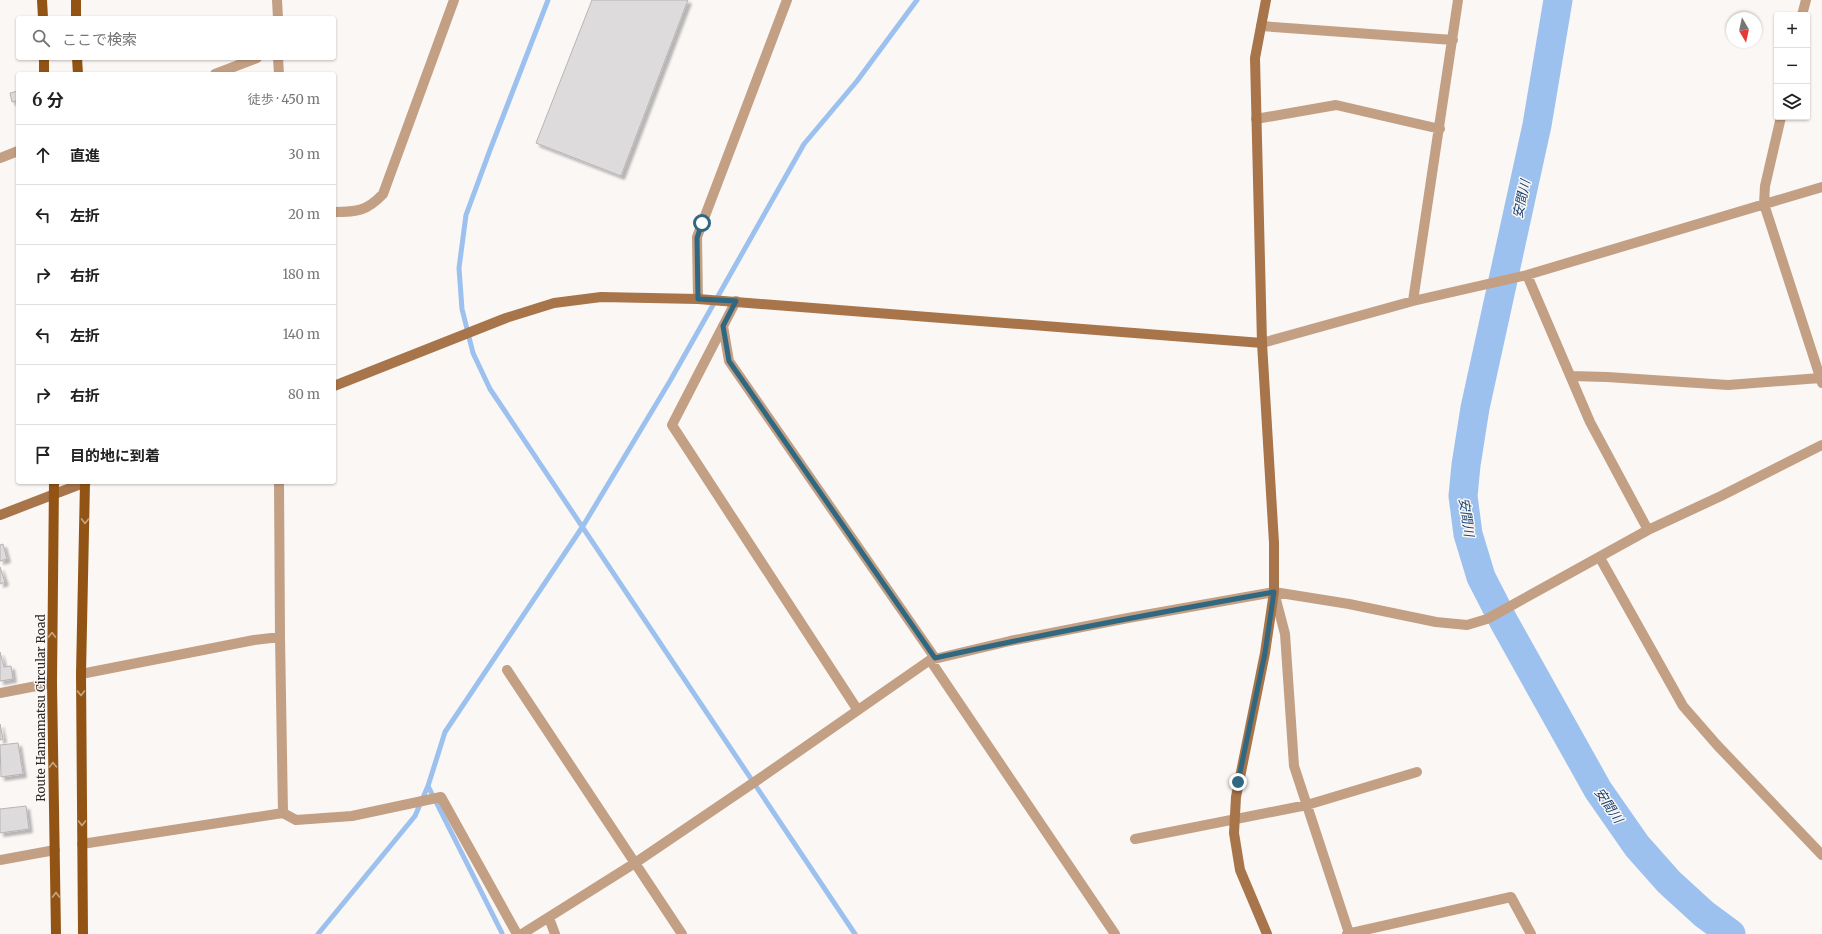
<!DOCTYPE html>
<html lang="ja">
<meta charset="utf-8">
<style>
:root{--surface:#fff;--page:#f2f2f2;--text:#222;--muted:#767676;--line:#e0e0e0}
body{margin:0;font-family:Merriweather,"Noto Sans JP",serif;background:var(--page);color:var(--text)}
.controls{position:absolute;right:12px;top:12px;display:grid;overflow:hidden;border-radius:4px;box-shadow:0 1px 3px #0004}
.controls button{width:36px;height:36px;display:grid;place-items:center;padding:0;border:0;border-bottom:1px solid var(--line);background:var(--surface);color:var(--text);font:20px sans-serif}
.compass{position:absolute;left:1726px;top:12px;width:36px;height:36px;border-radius:50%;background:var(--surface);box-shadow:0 1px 3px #0004;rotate:171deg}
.stop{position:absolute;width:12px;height:12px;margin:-9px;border:3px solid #306882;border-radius:50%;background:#fff}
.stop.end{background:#306882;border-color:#fff;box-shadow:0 1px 4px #0008}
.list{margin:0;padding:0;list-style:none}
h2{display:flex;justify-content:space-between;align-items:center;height:52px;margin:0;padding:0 16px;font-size:17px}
h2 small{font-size:13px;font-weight:400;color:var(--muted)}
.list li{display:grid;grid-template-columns:26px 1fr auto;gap:12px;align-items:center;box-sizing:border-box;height:60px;padding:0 16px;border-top:1px solid var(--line)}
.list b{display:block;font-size:15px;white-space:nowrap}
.list em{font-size:13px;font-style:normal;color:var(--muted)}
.icon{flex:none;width:22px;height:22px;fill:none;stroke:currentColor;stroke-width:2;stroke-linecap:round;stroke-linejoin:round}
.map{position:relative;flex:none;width:1822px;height:934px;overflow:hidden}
.search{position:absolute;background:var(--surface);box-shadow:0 1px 3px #0004;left:16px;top:16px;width:320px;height:44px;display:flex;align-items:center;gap:10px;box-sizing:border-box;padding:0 14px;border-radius:4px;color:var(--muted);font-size:15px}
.panel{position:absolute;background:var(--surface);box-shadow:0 1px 3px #0004;left:16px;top:72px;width:320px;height:412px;border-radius:4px}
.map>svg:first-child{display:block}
</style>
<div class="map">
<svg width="1822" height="934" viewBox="0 0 1822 934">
<defs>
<filter id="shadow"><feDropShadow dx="3.5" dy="3.5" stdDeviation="1" flood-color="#0004"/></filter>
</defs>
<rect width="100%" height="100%" fill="#faf7f5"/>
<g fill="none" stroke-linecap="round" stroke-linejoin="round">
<!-- stream -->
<path stroke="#9cc1ef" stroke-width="5" d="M548,0l-58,150 -24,65 -7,53 3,41 11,44 17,36 365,545
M428,786l74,147
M318,934l97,-118 13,-30 17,-54 138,-206 87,-145 134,-237 53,-63 60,-81"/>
<!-- river -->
<path stroke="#9cc1ef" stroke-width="29" d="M1558,0l-21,125 -62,283 -9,57 -3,31 5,38 13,43 23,45 94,168 39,56 32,36 35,32 27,20"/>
</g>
<!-- building -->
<path fill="#dedbdc" stroke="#b8b4b6" filter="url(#shadow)" d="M592,0h96l-67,176 -85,-33z
M18,91v9l-6,2 -2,-9z
M3,544l4,15 -7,2v-16z
M0,567l5,15 -5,2z
M0,652l4,15 7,-1 2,13 -13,2z
M0,724l3,15 -3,1z
M18,743l5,31 -22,3 -1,-32z
M26,806l3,23 -29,4v-24z"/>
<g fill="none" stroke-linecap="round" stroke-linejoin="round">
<!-- street -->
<path stroke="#c39f83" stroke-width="10" d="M277,0l1,18
M1802,15l4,-15
M1261,26l192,14
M278,58l1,16
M215,74l42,-16
M1781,117l-16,69 -1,18 58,179
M1256,119l80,-14 104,24
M0,158l18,-7
M334,212c23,0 33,-1 49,-18l71,-194
M1527,275l63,147 58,108
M698,299l-1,-62 90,-237
M736,301l-64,124 185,284
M1413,301l45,-301
M723,326l6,35 206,297
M1262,343l151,-42 114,-26 295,-88
M1571,376l36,1 121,8 92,-7
M1600,558l83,148 34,39 105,110
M1274,592l11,42 9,132 55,167
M280,637l3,176 13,7 56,-4 89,-19 76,137
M930,660l185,274
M507,670l175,264
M81,674l173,-34 26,-3 -1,-155
M0,693l52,-10
M1135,839l172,-34 110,-33
M82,844l201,-31
M0,860l55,-10
M549,918l6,16
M522,934l113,-71 124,-84 171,-119 80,-19 118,-23 146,-26 75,12 87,18 31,3 20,-6 161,-89 73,-34 101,-51
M1347,934l164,-37 20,37"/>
<!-- secondary -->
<path stroke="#a87449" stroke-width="10" d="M1266,0l-11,58 7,285 12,200v49l-9,61 -29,144 -2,36 6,37 27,64
M334,386l172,-68 48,-15 47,-6 97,2 564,44
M0,515l86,-33"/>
<!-- primary -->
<path stroke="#925415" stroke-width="10" d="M42,0l1,18
M76,0v18
M44,58v16
M77,58l1,16
M54,482l-2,201 4,251
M83,934l-2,-260 4,-192"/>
</g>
<!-- one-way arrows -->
<defs><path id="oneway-chevron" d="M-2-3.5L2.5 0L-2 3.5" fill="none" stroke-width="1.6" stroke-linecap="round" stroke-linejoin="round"/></defs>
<g stroke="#c6a685">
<use href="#oneway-chevron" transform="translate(85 521) rotate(91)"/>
<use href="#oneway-chevron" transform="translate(52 635) rotate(-89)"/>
<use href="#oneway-chevron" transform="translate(81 693) rotate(90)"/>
<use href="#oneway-chevron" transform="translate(53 765) rotate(-91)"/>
<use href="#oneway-chevron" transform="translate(82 823) rotate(90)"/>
<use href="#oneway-chevron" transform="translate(56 895) rotate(-90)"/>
</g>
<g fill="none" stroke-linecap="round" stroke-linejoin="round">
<!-- route -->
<path stroke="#306882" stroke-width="5" d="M702,223l-5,15 1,61 38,2 -13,25 6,35 206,297c113,-25 226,-46 339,-66l-9,61 -27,129"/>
</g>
<g text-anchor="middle" stroke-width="3" stroke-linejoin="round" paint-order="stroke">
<!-- street labels -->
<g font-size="12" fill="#2a2928" stroke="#faf7f5">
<text transform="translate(41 708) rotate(-90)" y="4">Route Hamamatsu Circular Road</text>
</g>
<!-- water labels -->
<g font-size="13" font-style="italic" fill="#184172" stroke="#faf7f5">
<text transform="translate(1521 199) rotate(-78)" y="5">安間川</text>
<text transform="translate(1467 517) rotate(82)" y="5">安間川</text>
<text transform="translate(1609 805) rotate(56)" y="5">安間川</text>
</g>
</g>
</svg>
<div class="controls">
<button>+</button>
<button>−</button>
<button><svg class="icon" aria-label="layers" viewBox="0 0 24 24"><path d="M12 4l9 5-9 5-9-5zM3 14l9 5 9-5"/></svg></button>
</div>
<svg class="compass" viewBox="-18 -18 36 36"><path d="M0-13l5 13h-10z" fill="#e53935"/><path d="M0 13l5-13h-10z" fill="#767676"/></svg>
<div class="stop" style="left:702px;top:223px"></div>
<div class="stop end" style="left:1238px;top:782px"></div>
<div class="search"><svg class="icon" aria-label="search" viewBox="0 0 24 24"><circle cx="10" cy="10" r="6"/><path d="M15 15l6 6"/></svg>ここで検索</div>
<section class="panel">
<h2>6 分<small>徒歩 · 450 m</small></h2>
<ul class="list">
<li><svg class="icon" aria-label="ahead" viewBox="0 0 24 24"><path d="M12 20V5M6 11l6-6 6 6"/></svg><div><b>直進</b></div><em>30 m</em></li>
<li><svg class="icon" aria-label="left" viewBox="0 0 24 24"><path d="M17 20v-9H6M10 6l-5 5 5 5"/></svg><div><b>左折</b></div><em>20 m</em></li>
<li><svg class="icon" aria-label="right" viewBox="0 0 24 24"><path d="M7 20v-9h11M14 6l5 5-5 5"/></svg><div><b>右折</b></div><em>180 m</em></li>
<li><svg class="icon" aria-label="left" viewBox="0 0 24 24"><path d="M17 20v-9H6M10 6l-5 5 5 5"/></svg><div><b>左折</b></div><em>140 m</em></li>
<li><svg class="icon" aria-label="right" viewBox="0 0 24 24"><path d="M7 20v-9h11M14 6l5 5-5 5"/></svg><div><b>右折</b></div><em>80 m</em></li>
<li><svg class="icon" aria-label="arrive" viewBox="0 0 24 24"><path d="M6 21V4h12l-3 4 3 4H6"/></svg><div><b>目的地に到着</b></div></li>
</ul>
</section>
</div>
